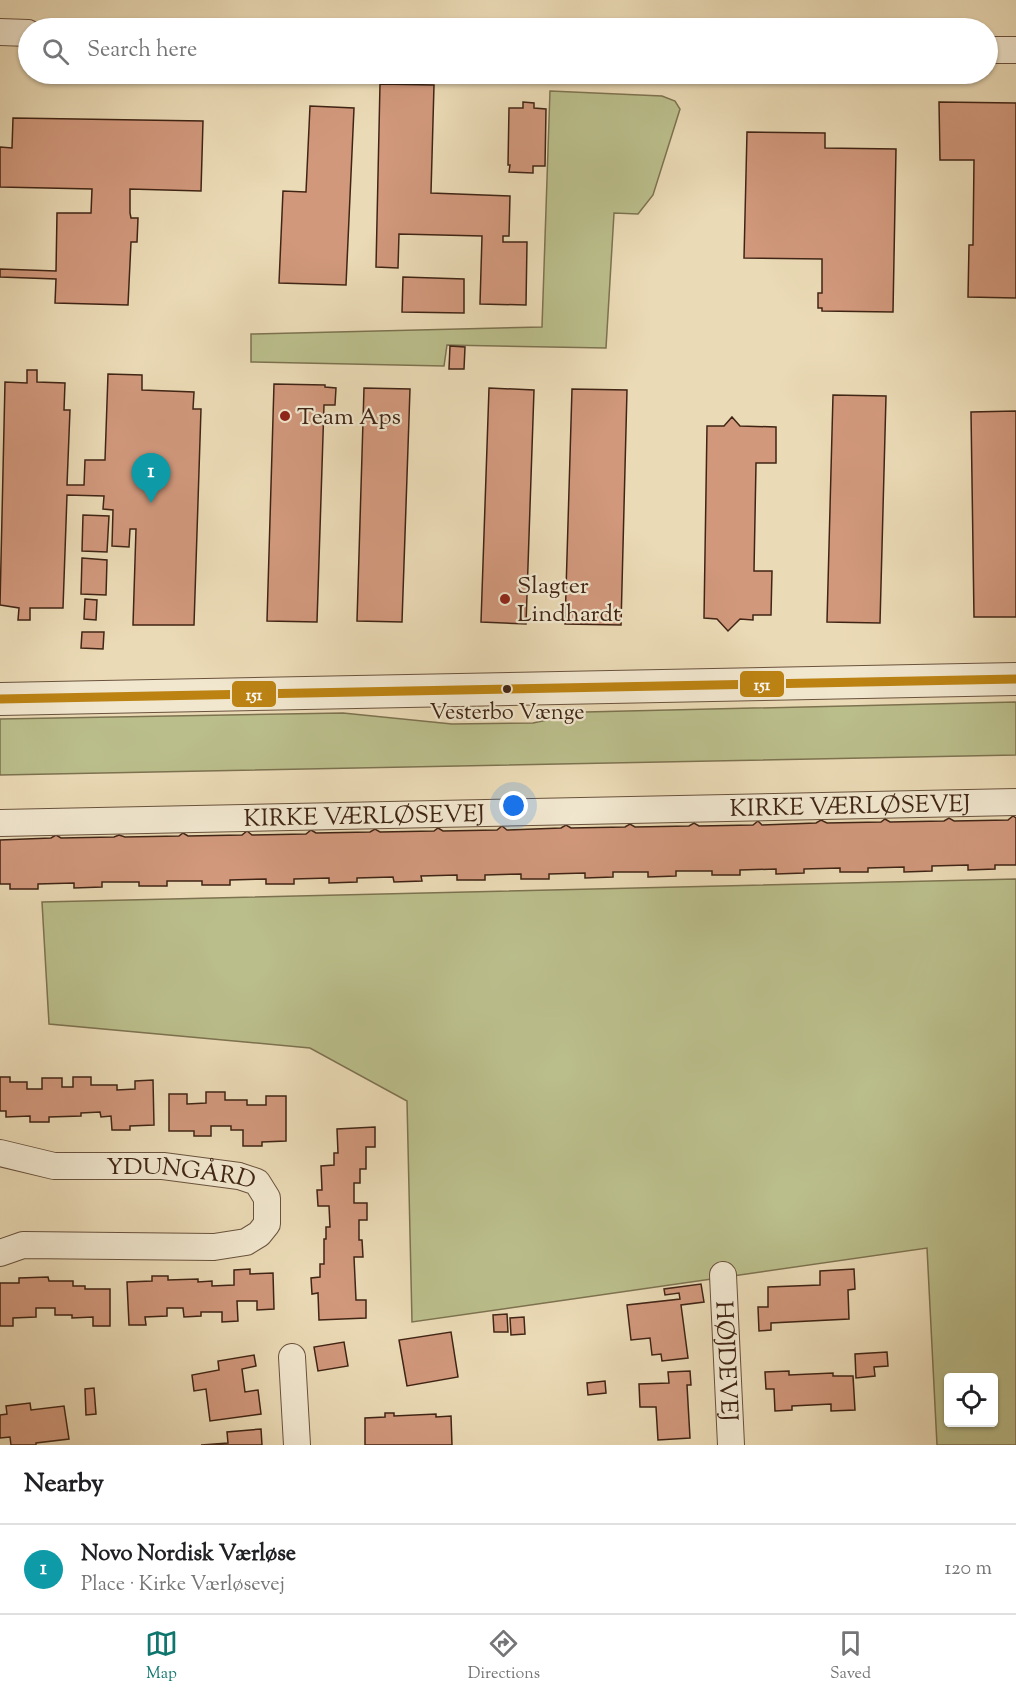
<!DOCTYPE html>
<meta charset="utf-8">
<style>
:root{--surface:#fff;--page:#f2f2f2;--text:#202124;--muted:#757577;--line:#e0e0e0;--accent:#0f766e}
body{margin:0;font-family:"Sorts Mill Goudy",serif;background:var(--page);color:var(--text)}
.controls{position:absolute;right:18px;bottom:18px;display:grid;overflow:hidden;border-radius:6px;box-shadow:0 2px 4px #0004}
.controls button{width:54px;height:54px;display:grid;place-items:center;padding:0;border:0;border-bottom:2px solid var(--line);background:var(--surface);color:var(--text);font:30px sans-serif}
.you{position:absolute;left:514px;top:806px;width:21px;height:21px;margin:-15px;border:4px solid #fff;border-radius:50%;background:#1a73e8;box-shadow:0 0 0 9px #1a73e833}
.badge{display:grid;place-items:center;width:39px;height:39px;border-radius:50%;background:var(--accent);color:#fff;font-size:20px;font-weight:700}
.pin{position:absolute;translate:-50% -50px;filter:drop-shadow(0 2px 3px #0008)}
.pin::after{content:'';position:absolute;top:32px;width:21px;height:18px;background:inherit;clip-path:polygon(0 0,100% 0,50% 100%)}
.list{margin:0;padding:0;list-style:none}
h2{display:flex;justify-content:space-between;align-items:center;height:78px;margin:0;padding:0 24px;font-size:26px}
h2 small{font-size:20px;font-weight:400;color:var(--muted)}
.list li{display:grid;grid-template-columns:39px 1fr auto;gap:18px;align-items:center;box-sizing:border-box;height:90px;padding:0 24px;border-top:2px solid var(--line)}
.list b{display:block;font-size:22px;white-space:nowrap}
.list p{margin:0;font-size:20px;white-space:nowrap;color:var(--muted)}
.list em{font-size:20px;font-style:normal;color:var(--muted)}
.icon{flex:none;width:33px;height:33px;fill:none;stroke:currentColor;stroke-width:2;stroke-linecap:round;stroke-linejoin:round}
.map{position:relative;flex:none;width:1016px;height:1445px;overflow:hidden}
.search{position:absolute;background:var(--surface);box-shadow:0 2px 4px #0004;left:18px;right:18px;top:18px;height:66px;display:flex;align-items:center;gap:15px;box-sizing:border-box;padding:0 21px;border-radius:33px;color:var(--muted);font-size:22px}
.sheet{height:168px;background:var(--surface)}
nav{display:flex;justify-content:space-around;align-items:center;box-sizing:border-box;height:84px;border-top:2px solid var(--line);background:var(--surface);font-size:16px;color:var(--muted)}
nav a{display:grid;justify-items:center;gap:3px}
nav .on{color:var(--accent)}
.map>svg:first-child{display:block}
</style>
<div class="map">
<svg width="1016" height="1445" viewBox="0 0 1016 1445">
<rect width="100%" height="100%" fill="#eadab5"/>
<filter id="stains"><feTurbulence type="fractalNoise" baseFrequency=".00333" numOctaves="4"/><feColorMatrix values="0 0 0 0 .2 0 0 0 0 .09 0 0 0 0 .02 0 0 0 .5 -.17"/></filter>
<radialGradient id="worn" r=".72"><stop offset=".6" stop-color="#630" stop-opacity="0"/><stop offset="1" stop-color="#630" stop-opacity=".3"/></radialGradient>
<!-- green -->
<path fill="#babe8b" stroke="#7d7250" stroke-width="1.5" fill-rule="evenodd" d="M550,91l112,5 13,5 5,8 -27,86 -15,19 -24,-1 -8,135 -159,-3 -3,21 -193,-4v-28l291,-7z
M1016,702v53l-1016,20v-56l343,-6 109,11 81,-1 52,-11z
M1016,879v566h-79l-10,-197 -515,74 -5,-221 -97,-53 -261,-24 -7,-122zM948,1378h46v44h-46z"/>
<!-- building -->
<path fill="#d1987c" stroke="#402515" stroke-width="1.5" d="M380,84l54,1 -3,108 79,3 -1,40h-6v6h24l-1,63 -46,-1 2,-68 -83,-2 -1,34 -22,-1z
M523,102l11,1v5l12,1 -1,57h-12v7l-24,-1 1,-7h-2l1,-57h14z
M939,102l77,1v195l-48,-1 1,-52h4l1,-85h-34z
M310,106l44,2 -8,177 -67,-2 4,-92 23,1z
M13,118l190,3 -2,70 -71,-2v24l1,5h7l-1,24h-6l-3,63 -73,-2 1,-24 -56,-2v-8l56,2 1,-58h34l1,-24 -92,-2v-40l12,1z
M747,132l78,1v15l71,1 -3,163 -71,-1v-3h-4v-15h4v-34l-78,-1z
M403,277l61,2v34l-62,-1z
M450,346l15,1 -1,22h-15z
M27,370h10v12l28,1 -1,27h6l-3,75h17l1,-25h20l3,-86 34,1v15l52,2 -1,17h8l-7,216h-61l3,-96h-6l-1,18 -17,-1 1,-36 -10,-1 1,-13 -37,-1 -4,113h-33v12h-12l1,-12 -19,-3 5,-223 22,1z
M274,384l51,1v2l11,1 -1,17h-11l-7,217 -50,-1z
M364,388l46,1 -8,233 -45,-1z
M489,388l45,2 -8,234 -45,-2z
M572,389l55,1 -6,235 -56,-1z
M833,395l53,1 -6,227 -53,-1z
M1016,411v206h-42l-3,-205z
M732,417l8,9 36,1v36h-20l-2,108h18l-1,44h-18v5l-13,-1 -12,12 -11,-12 -13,-1 3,-192h17z
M83,515l26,1 -2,36 -25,-1z
M82,558l25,2 -1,35 -25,-1z
M85,599l12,1 -1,20 -12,-1z
M82,632h22l-1,17 -22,-1z
M1013,816l3,2v47h-21v4l-27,1v-5l-36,1v5l-28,1v-5l-36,1v4h-28v-4l-36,1v4l-28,1v-5l-36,1v5h-28v-4h-36v5l-28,1v-5h-35v5l-28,1v-5l-36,1v5h-28v-5l-36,1v5h-28v-5l-36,1 1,5 -28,1 -1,-5 -36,1v4l-28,1v-5l-35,1v5h-28v-5l-36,1v5h-28v-4h-35v5h-28v-4h-37v5l-28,1v-5l-36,1v5h-28v-5h-10v-44l51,-2 5,-3 5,3 53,-1 5,-2 6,2 54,-1 4,-3 5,3 54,-1 5,-4 5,4 54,-1 5,-4 5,3 54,-1 5,-3 5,3 54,-1 4,-3 5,3 54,-1 5,-4 5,4 54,-2 5,-3 5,3 54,-1 5,-3 5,3 54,-1 5,-3 5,3 54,-1 5,-4 4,4 54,-2 5,-3 6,3 54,-1 4,-3 5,3 54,-1 5,-3 5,3 54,-1z
M0,1077h10v5h17v7h15v-11h20v9h11v-10h18v8h26v5l18,-1v-8l18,-1 1,45 -24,1v4h-18l-1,-14 -10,1 -1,-5 -19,1v3l-32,1v5h-19v-6l-24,1v-6h-6z
M206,1092h19v8h22v5h19v-9h20v45l-24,1v4h-19v-16h-12v-4h-20v10h-17v-5h-25v-37h18v10l19,-1z
M375,1127v20h-9v22h-6v14h-6v20h13v17h-8v20h3l1,17h-9l2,43h10v18l-47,2 -1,-27 -6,1 -1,-16 9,-1v-13h4v-25h2v-12h4l-1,-21h-11l-1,-16h5l-1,-24 13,-1v-12h4l-1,-24z
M250,1269v5l23,-1 1,36 -17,1v-9h-20l1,20 -16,1v-10h-21v4l-17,1 -1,-9h-16v8l-22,1 1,8h-17l-2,-43 25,-1v-5h16v4l30,-1v3l14,-1v5l22,-1v-15z
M854,1269l1,20 -7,1 1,29 -78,4v7l-12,1 -1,-24h10v-20l52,-2v-14z
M48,1277l1,4h24v5h12v3h25v37h-17v-9l-21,1v-3h-17v-7h-19v9l-23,1v8h-13v-43h19v-5z
M701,1284l3,18 -23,3 7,53 -26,3 -1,-7 -9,1 -2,-17 -19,2 -4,-35 53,-6 -1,-6 -14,2 -1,-6z
M507,1314l1,18h-14l-1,-17z
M524,1317l1,17 -14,1 -1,-17z
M451,1332l7,45 -51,9 -8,-46z
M344,1342l4,24 -30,5 -4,-24z
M887,1352l1,14 -14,1 1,9 -19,2 -1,-24z
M254,1355l2,11 -14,3 3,23 13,-2 3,24 -51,7 -4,-32 -12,2 -2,-16 27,-5 -1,-9z
M690,1371l1,14h-4l3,53 -32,2 -2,-33h-16l-1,-23 30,-1 -1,-11z
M789,1371v4l44,-2v3h20l2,34 -24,1v-7l-39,2v4l-17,1 -1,-22h-8l-1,-17z
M605,1381l1,12 -18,2 -1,-12z
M94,1388l2,26 -10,1 -1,-26z
M30,1403l1,7 33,-4 5,33 -33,4v2h-25l-1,-8 -10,1v-23l7,-1 -1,-8z
M385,1413h9v3l42,-2v3l15,-1 1,29h-87v-27l20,-1z
M261,1429l1,16h-61l27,-2 -1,-11z"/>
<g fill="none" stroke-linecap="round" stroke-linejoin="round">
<defs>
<g id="minor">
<path d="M0,32l28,1"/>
<path d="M988,50h28"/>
<path id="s1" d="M0,823l1016,-21"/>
<path id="s2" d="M0,1153l54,13h109l76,10 18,6 10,16v26l-8,10 -13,8 -32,5 -191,-2 -23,8"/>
<path id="s3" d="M723,1275l8,170"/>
<path d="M292,1357l5,88"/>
</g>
<path id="tertiary" d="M0,699l1016,-20"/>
</defs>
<!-- minor casing -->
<use href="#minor" stroke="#6a523d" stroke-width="28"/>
<!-- tertiary casing -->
<use href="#tertiary" stroke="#6a523d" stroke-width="34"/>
<!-- minor -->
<use href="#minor" stroke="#f1e7cf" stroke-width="26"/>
<!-- tertiary -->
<use href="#tertiary" stroke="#f1e7cf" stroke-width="32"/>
<defs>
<path id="bus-1" d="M0,699l1016,-20"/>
</defs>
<!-- bus-1 casing -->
<use href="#bus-1" stroke="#f1e7cf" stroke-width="14"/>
<!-- bus-1 -->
<use href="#bus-1" stroke="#bc8313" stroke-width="9"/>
</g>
<!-- markers -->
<g fill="#8f2418" stroke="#f1e7cf" stroke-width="2">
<circle cx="285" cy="416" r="6"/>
<circle cx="505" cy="599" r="6"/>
</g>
<circle fill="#402515" stroke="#f1e7cf" stroke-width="2" cx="507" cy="689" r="5"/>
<g text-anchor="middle" stroke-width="4.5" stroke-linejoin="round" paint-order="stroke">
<!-- bus labels -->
<g font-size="22" fill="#402515" stroke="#f1e7cf">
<text x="507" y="719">Vesterbo Vænge</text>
</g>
<!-- poi labels -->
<g font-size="24" fill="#402515" stroke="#f1e7cf" text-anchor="start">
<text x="297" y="424">Team Aps</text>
<text x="517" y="593">Slagter<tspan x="517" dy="28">Lindhardt</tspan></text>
</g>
<!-- street labels -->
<g font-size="24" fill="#402515" stroke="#f1e7cf">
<text dy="8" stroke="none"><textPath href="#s1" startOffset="850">KIRKE VÆRLØSEVEJ</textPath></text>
<text dy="8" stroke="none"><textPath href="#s1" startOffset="364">KIRKE VÆRLØSEVEJ</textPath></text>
<text dy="8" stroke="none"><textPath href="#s2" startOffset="183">YDUNGÅRD</textPath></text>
<text dy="8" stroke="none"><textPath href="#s3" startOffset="86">HØJDEVEJ</textPath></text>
</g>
</g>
<g stroke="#f1e7cf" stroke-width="2">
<rect x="739" y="670" width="46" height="28" rx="6" fill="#bc8313"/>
<rect x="231" y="680" width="46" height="28" rx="6" fill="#bc8313"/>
</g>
<g font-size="16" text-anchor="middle" font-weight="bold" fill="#fff">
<text x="762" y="690">151</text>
<text x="254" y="700">151</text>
</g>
<rect width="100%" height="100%" filter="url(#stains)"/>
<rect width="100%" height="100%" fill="url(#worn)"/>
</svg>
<div class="controls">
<button><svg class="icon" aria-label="locate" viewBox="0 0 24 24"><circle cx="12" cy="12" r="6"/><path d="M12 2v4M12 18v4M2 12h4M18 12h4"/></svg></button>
</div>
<div class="you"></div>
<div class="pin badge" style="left:151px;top:503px;background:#0f9aa8">1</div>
<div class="search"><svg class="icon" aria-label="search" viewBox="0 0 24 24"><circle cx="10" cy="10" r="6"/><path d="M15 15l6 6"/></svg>Search here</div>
</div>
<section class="sheet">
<h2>Nearby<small></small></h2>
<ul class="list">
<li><span class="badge" style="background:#0f9aa8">1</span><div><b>Novo Nordisk Værløse</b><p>Place · Kirke Værløsevej</p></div><em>120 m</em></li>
</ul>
</section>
<nav>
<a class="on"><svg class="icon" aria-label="map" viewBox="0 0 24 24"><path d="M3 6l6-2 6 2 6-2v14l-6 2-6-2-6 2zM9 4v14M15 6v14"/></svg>Map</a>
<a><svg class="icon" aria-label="directions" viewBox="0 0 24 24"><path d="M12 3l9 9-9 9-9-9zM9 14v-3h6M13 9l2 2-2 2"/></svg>Directions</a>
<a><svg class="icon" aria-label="saved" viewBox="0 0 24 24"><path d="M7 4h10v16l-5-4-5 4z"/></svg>Saved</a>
</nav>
